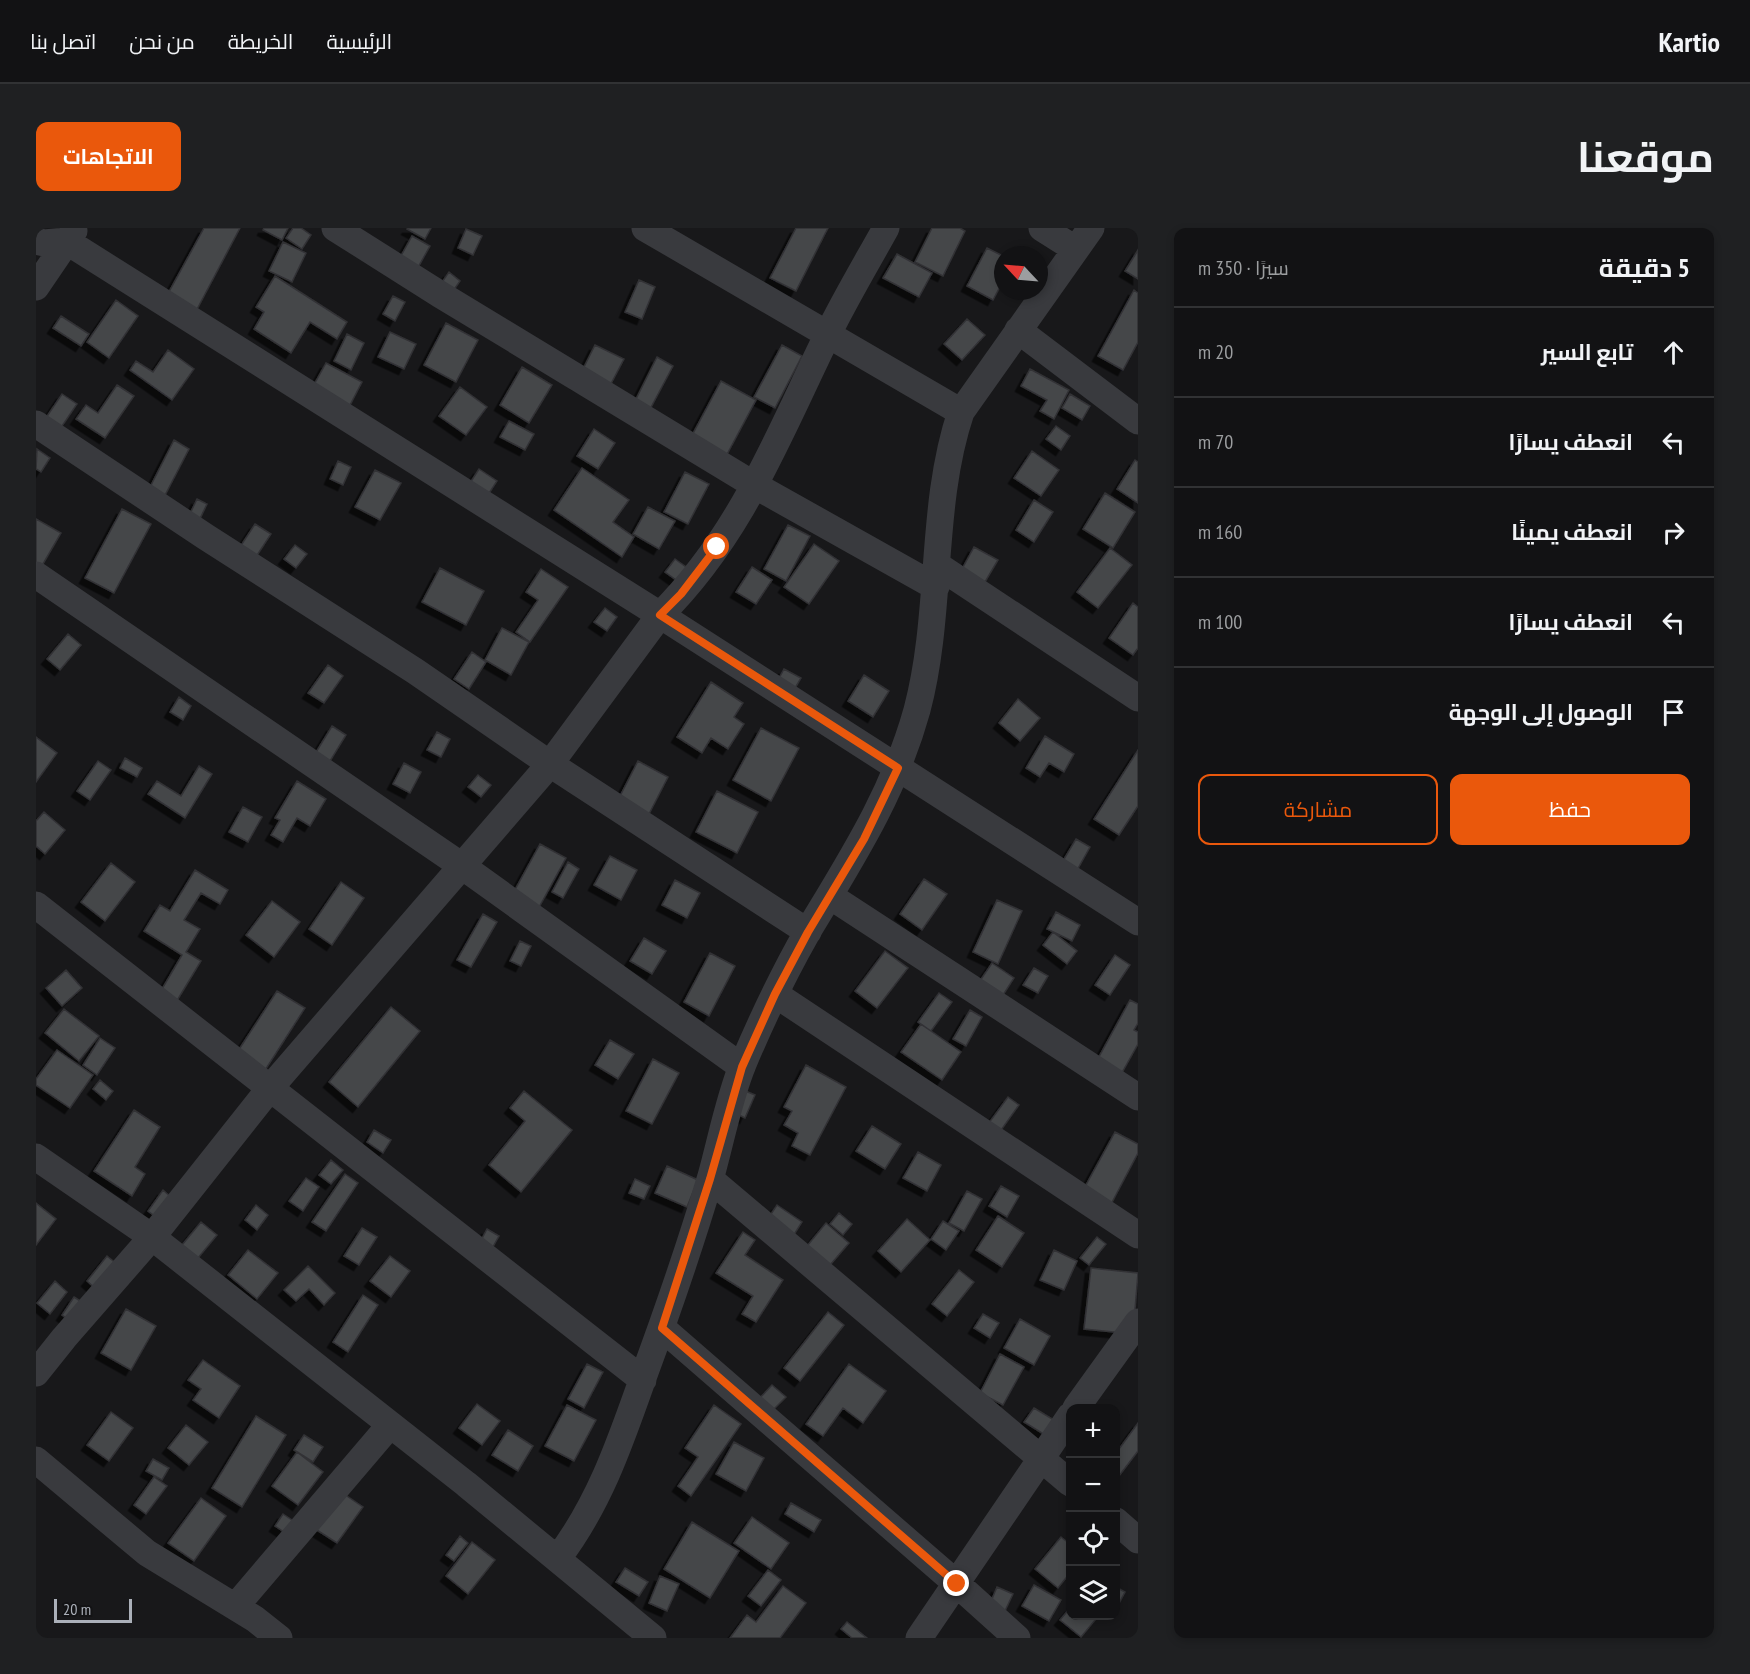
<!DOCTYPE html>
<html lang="ar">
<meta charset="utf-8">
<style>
:root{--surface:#121214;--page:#1f2022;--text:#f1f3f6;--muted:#9c9ea0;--line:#313234;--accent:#ea580c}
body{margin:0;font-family:"PT Sans Narrow",Cairo,sans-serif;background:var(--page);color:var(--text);direction:rtl}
.controls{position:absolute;right:18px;bottom:18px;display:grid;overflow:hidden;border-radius:12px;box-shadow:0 3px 9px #0003}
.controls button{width:54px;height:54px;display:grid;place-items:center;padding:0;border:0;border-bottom:2px solid var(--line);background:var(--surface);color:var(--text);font:30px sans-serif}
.compass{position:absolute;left:958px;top:18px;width:54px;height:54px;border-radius:50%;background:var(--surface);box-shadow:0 3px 9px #0003;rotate:296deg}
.scale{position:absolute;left:18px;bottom:15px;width:78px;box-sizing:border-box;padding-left:6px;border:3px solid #abb0b9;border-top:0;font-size:16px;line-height:21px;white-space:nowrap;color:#abb0b9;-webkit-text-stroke:4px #131315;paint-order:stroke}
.stop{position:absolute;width:18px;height:18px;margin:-14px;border:4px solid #ea580c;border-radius:50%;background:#fff}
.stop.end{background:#ea580c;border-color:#fff;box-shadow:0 2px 6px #0008}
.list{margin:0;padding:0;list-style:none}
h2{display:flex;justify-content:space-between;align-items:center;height:78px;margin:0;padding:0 24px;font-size:26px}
h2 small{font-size:20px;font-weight:400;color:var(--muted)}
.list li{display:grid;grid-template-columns:39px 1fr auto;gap:18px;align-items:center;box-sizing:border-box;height:90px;padding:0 24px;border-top:2px solid var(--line)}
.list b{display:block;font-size:22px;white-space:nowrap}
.list em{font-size:20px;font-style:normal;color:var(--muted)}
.actions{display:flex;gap:12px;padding:18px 24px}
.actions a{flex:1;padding:14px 0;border:2px solid var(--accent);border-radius:12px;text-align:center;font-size:21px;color:var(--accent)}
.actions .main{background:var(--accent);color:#fff}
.icon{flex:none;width:33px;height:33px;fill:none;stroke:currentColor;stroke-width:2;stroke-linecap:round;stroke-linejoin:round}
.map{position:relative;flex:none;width:1102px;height:1410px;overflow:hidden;direction:ltr;border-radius:12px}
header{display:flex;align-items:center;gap:36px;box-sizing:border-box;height:84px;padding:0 30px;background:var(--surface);border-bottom:2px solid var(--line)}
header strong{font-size:28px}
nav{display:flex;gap:33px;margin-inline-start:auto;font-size:21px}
.intro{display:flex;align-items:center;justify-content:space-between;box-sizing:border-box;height:144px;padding:0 36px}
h1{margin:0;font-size:42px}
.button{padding:15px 27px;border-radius:12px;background:var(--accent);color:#fff;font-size:21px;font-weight:700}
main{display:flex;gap:36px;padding:0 36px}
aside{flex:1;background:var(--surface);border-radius:12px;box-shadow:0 3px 9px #0003}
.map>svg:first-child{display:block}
</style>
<header>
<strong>Kartio</strong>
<nav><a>الرئيسية</a><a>الخريطة</a><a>من نحن</a><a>اتصل بنا</a></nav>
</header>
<div class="intro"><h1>موقعنا</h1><a class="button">الاتجاهات</a></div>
<main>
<aside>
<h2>5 دقيقة<small>سيرًا · 350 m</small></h2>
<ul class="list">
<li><svg class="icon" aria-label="ahead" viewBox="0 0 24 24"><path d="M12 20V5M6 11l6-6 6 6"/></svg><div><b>تابع السير</b></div><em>20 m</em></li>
<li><svg class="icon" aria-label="left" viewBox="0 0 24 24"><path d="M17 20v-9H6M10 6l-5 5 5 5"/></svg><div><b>انعطف يسارًا</b></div><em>70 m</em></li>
<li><svg class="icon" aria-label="right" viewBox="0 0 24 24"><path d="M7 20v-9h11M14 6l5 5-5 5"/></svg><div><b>انعطف يمينًا</b></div><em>160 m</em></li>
<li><svg class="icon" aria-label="left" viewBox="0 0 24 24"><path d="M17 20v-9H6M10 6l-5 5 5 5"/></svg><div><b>انعطف يسارًا</b></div><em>100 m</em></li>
<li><svg class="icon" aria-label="arrive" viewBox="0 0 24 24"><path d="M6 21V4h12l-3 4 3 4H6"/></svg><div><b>الوصول إلى الوجهة</b></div></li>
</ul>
<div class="actions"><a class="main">حفظ</a><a>مشاركة</a></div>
</aside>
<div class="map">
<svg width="1102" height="1410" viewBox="0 0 1102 1410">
<defs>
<filter id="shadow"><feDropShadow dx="-5.5" dy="5.5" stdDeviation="0" flood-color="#0009"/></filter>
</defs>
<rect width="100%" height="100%" fill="#18181a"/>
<!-- building -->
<path fill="#45464a" stroke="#323235" stroke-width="1.5" filter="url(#shadow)" d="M168,0h36l-46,87 -29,-16z
M228,0h24l-6,12 -19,-10z
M257,0h8l10,7 -9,14 -16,-11z
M372,0h23l-6,11 -18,-10z
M760,0h32l-32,63 -26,-13z
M896,0h28l5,3 -22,45 -28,-14z
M430,1l16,7 -9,19 -15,-7z
M376,8l18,10 -19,34 -18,-10z
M247,14l23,11 -14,29 -23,-11z
M951,20l16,8v25l-10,19 -26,-14z
M1102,22v29l-13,-8z
M861,26l35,19 -13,24 -36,-19z
M413,44l11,9 -13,19 -12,-8z
M239,48l72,46 -10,17 -27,-17 -19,31 -37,-24 10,-17 -8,-5z
M603,52l16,7 -13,32 -17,-7z
M1098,62l4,3v49l-15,28 -25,-14z
M357,68l12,6 -10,19 -12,-7z
M80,72l22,16 -29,42 -22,-16z
M25,88l28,18 -8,12 -28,-18z
M931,91l18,16 -23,25 -18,-16z
M410,95l32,17 -22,42 -32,-17z
M354,104l26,12 -12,25 -26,-12z
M311,106l17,9 -13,27 -17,-9z
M559,117l29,14 -20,38 -28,-14z
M746,117l20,11 -27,52 -21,-11z
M132,122l26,19 -22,31 -42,-30 6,-9 17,11z
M621,129l16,9 -25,47 -15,-8z
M290,135l36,19 -14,27 -37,-19z
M486,139l30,18 -23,38 -29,-18z
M994,141l39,21 -15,29 -14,-8 7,-11 -26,-14z
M685,153l35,19 -32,60 -35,-19z
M81,157l17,11 -29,42 -29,-19 10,-14 12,8z
M424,159l27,20 -21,28 -27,-19z
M26,166l15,10 -21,31 -15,-10z
M1034,166l20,12 -8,14 -20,-12z
M473,193l25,13 -9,16 -25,-13z
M1020,198l14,10 -9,14 -15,-11z
M558,201l21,14 -17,26 -21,-13z
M138,212l15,9 -28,54 -15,-8z
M1,221l13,9 -9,14 -5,-3z
M996,223l27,19 -18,26 -27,-18z
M1099,232l3,2v41l-21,-14z
M302,233l13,6 -8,18 -13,-6z
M546,240l47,32 -16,22 21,15 -12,20 -68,-47z
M443,241l18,12 -11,17 -18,-12z
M339,242l26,13 -21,37 -25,-13z
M649,244l24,12 -21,40 -24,-12z
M1069,265l30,19 -22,36 -30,-19z
M161,271l10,5 -11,23 -10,-5z
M998,272l19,12 -19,30 -18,-12z
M612,279l27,14 -16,28 -26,-15z
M86,281l29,15 -37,69 -29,-15z
M0,291l25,14 -25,43z
M219,296l16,10 -19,29 -16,-10z
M752,297l22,11 -24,45 -22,-12z
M778,316l25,17 -30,43 -25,-17z
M259,317l12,9 -11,14 -12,-9z
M938,319l24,13 -13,22 -23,-13z
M1074,320l22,17 -34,43 -21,-16z
M639,331l18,13 -10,13 -18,-13z
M716,339l20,13 -16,24 -20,-12z
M404,340l44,23 -18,34 -44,-23z
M505,341l27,18 -38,55 -14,-10 22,-32 -12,-8z
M1097,375l5,4v41l-5,7 -24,-17z
M569,380l12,9 -10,14 -13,-9z
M466,400l27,14 -18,33 -26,-15z
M32,406l13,11 -21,25 -13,-11z
M436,424l14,10 -17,27 -15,-10z
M292,437l15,11 -19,27 -16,-10z
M748,441l17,9 -7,12 -16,-10z
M828,447l25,16 -16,26 -25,-16z
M675,454l32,21 -9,14 10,7 -16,25 -17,-11 -9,15 -25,-16z
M143,469l12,9 -8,14 -13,-8z
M982,471l22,19 -20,23 -21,-18z
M296,498l14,9 -19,31 -14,-9z
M725,500l38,20 -28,53 -38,-21z
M401,504l13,7 -9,18 -14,-7z
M1009,508l29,18 -10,18 -15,-9 -9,14 -14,-9z
M0,509l21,16 -21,29z
M1102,522v56l-19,29 -25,-16z
M89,530l17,10 -5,9 -17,-9z
M62,533l13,9 -21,30 -13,-9z
M602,533l30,16 -19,37 -30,-16z
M368,535l17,9 -11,21 -17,-9z
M163,538l13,8 -27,44 -37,-24 9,-13 24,15z
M442,547l13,10 -10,12 -13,-10z
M261,553l29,18 -16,27 -13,-8 -14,24 -12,-7 9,-15 -5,-2z
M681,563l41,21 -21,41 -41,-21z
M207,579l19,10 -14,25 -19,-10z
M8,584l21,18 -20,24 -9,-8v-25z
M1040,611l14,8 -14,25 -15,-8z
M504,616l26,14 -29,53 -26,-14z
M574,628l27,14 -16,30 -27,-15z
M532,634l11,7 -16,29 -11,-6z
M75,635l24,19 -30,39 -24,-19z
M159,642l33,20 -8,14 -19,-11 -17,27 16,9 -14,23 15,9 -26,43 -16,-10 23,-39 -38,-24 16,-26 10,6z
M888,651l23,15 -25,36 -22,-16z
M639,652l25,13 -13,25 -25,-13z
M305,654l23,16 -32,47 -23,-16z
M961,672l25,11 -24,53 -25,-12z
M236,673l28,21 -26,35 -28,-22z
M1020,684l24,13 -8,16 -25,-12z
M447,686l14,8 -26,45 -14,-7z
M1017,704l24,19 -10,13 -24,-19z
M608,710l22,13 -14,23 -22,-13z
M484,713l11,5 -10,20 -11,-5z
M849,723l23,17 -31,40 -22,-17z
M674,725l25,13 -26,50 -25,-14z
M1079,727l15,10 -20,30 -15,-10z
M956,735l22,15 -16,25 -23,-15z
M998,740l14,8 -10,17 -15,-8z
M30,742l16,18 -20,18 -16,-18z
M241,763l28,17 -43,67 -28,-18z
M903,765l13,9 -21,29 -13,-9z
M1094,772l8,4v19l-4,7 4,2v12l-19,34 -24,-14z
M355,779l29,24 -62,76 -29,-25z
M28,781l35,27 -20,25 -34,-28z
M934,782l12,7 -16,29 -13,-7z
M885,796l40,28 -19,28 -41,-28z
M64,810l15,10 -18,27 -14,-10z
M574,812l24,14 -16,25 -23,-14z
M21,822l36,25 -23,33 -34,-23v-6z
M617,831l26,14 -27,51 -26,-13z
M770,837l40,22 -36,68 -18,-9 6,-13 -14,-8 8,-14 -8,-4z
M64,852l13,11 -7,9 -13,-11z
M707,862l12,5 -10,23 -12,-6z
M488,863l48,39 -51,62 -32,-27 36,-44 -15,-13z
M972,869l11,8 -20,28 -11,-9z
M98,882l26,17 -25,40 10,7 -13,22 -38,-25z
M836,898l29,18 -16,25 -29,-18z
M338,902l17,10 -8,13 -16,-11z
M1079,904l23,12v9l-29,55 -28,-14z
M882,924l23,13 -14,26 -24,-13z
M295,932l12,10 -12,14 -12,-9z
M631,938l31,14 -11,27 -32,-14z
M309,946l13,9 -32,48 -14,-9z
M270,950l13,9 -16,24 -14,-10z
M599,951l15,7 -6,13 -15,-6z
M965,958l18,10 -12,21 -18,-11z
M127,962l9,8 -15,20 -9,-7z
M931,963l15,8 -18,32 -15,-8z
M0,975l20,16 -20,26z
M220,977l12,10 -11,15 -12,-10z
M741,977l25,17 -12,19 -25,-18z
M803,985l13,11 -9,11 -13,-11z
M962,988l26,17 -22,34 -26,-17z
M871,991l23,21 -29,32 -23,-21z
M907,993l16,10 -13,19 -15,-11z
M165,994l16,13 -19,23 -16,-13z
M790,995l23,20 -24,28 -23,-19z
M326,1000l15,9 -18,28 -15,-9z
M451,1001l12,7 -9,16 -12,-6z
M707,1004l12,8 -10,15 38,25 -27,42 -14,-8 11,-18 -37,-23z
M1061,1009l9,7 -17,21 -9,-7z
M212,1022l30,23 -21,26 -29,-24z
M1018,1022l23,11 -13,29 -24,-10z
M71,1028l11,9 -21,25 -10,-9z
M354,1028l20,15 -19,26 -21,-16z
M272,1038l27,27 -11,12 -15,-16 -13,12 -12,-11z
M1055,1040l47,5 -5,61 -49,-5z
M923,1042l15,12 -27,34 -15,-12z
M19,1053l12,11 -17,22 -13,-11z
M327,1067l15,10 -30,47 -15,-10z
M38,1069l11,7 -13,18 -10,-7z
M90,1081l30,17 -25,44 -30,-17z
M792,1084l16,13 -44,56 -16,-13z
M947,1086l16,9 -9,15 -16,-10z
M984,1091l30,17 -16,29 -30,-17z
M964,1126l24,13 -21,38 -23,-12z
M167,1132l37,26 -21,32 -26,-18 8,-11 -13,-9z
M551,1136l16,8 -19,36 -16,-9z
M813,1136l37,27 -23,32 -20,-15 -20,28 -17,-12z
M736,1157l14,12 -18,18 -13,-12z
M441,1176l23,17 -18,24 -23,-17z
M531,1177l29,15 -22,41 -29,-15z
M678,1177l27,19 -50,72 -13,-10 20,-29 -13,-9z
M998,1180l20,12 -9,15 -21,-13z
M75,1184l22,16 -24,33 -22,-16z
M220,1188l30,19 -44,72 -30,-19z
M1102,1195v28l-22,29v-27z
M150,1197l22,17 -19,23 -21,-17z
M472,1202l25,16 -15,25 -26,-16z
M268,1207l19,12 -10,15 -19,-12z
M698,1214l30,16 -18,33 -30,-17z
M261,1224l26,20 -25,33 -26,-19z
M117,1231l16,9 -7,12 -16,-9z
M118,1249l13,9 -21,28 -12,-9z
M302,1262l25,17 -26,36 -25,-16z
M165,1270l25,18 -32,45 -26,-18z
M755,1275l30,17 -7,12 -29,-18z
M247,1286l24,16 -8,12 -24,-16z
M716,1289l37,26 -18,26 -37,-26z
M656,1294l47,29 -29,47 -46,-29z
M424,1308l8,7 -14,18 -8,-6z
M1025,1309l9,7v29l-12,15 -23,-19z
M436,1314l23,18 -27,34 -22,-18z
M589,1340l23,14 -9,14 -23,-14z
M732,1342l13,10 -20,26 -13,-10z
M624,1348l19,8 -12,27 -18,-8z
M998,1357l27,15 -12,21 -27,-15z
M747,1358l23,17 -26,35h-50l17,-23 9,7z
M961,1359l16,7 -9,19 -15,-7z
M1080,1359l9,5 -9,17z
M1034,1380v8h22l4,3 -15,18 -21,-17z
M811,1394l20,16h-15l-11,-9z"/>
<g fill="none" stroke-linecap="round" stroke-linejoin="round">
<!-- minor -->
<path stroke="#393a3e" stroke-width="27" d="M299,0l106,67 315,191 180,101
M609,0l316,184
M1006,0l33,21
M0,13l8,2 22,-2 594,374 478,307
M0,59l38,-56
M982,102l120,91
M0,196l170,113 209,134 135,93 258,168
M901,337l201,133
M0,347l426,291 280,201
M794,668l308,201
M0,677l607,475
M739,766l363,241
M0,929l116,80 314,247 187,154
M674,951l360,304
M626,1100l295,256 60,54
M0,1145l28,-35 88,-101 118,-149 280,-324 110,-149c81,-80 118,-179 167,-279 18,-37 39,-72 59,-108
M1040,1180l62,-86
M0,1232l111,93 108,66 24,19
M1080,1293l22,19
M522,1330c42,-55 63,-118 86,-183 24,-65 47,-132 67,-199 10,-36 18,-78 32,-112 19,-45 41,-91 65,-133 44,-73 86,-138 109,-221 26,-98 12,-203 44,-298l130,-184
M199,1379l155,-182
M883,1410l151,-222"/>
</g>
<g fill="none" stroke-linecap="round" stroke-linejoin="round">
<!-- route -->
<path stroke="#ea580c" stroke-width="8" d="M681,319l-36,47 -21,21 238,153 -34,71 -56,93 -33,62 -33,73 -32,112 -48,149 295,256"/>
</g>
</svg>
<div class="controls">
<button>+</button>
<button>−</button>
<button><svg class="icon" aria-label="locate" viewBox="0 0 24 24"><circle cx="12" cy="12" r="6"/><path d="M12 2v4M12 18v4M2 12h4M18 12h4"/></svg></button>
<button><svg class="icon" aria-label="layers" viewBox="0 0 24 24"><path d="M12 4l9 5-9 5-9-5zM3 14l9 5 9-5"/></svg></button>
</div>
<svg class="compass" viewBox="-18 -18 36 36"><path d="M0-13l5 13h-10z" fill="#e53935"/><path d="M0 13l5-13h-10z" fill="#9c9ea0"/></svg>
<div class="scale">20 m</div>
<div class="stop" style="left:681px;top:319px"></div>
<div class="stop end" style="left:921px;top:1356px"></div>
</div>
</main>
